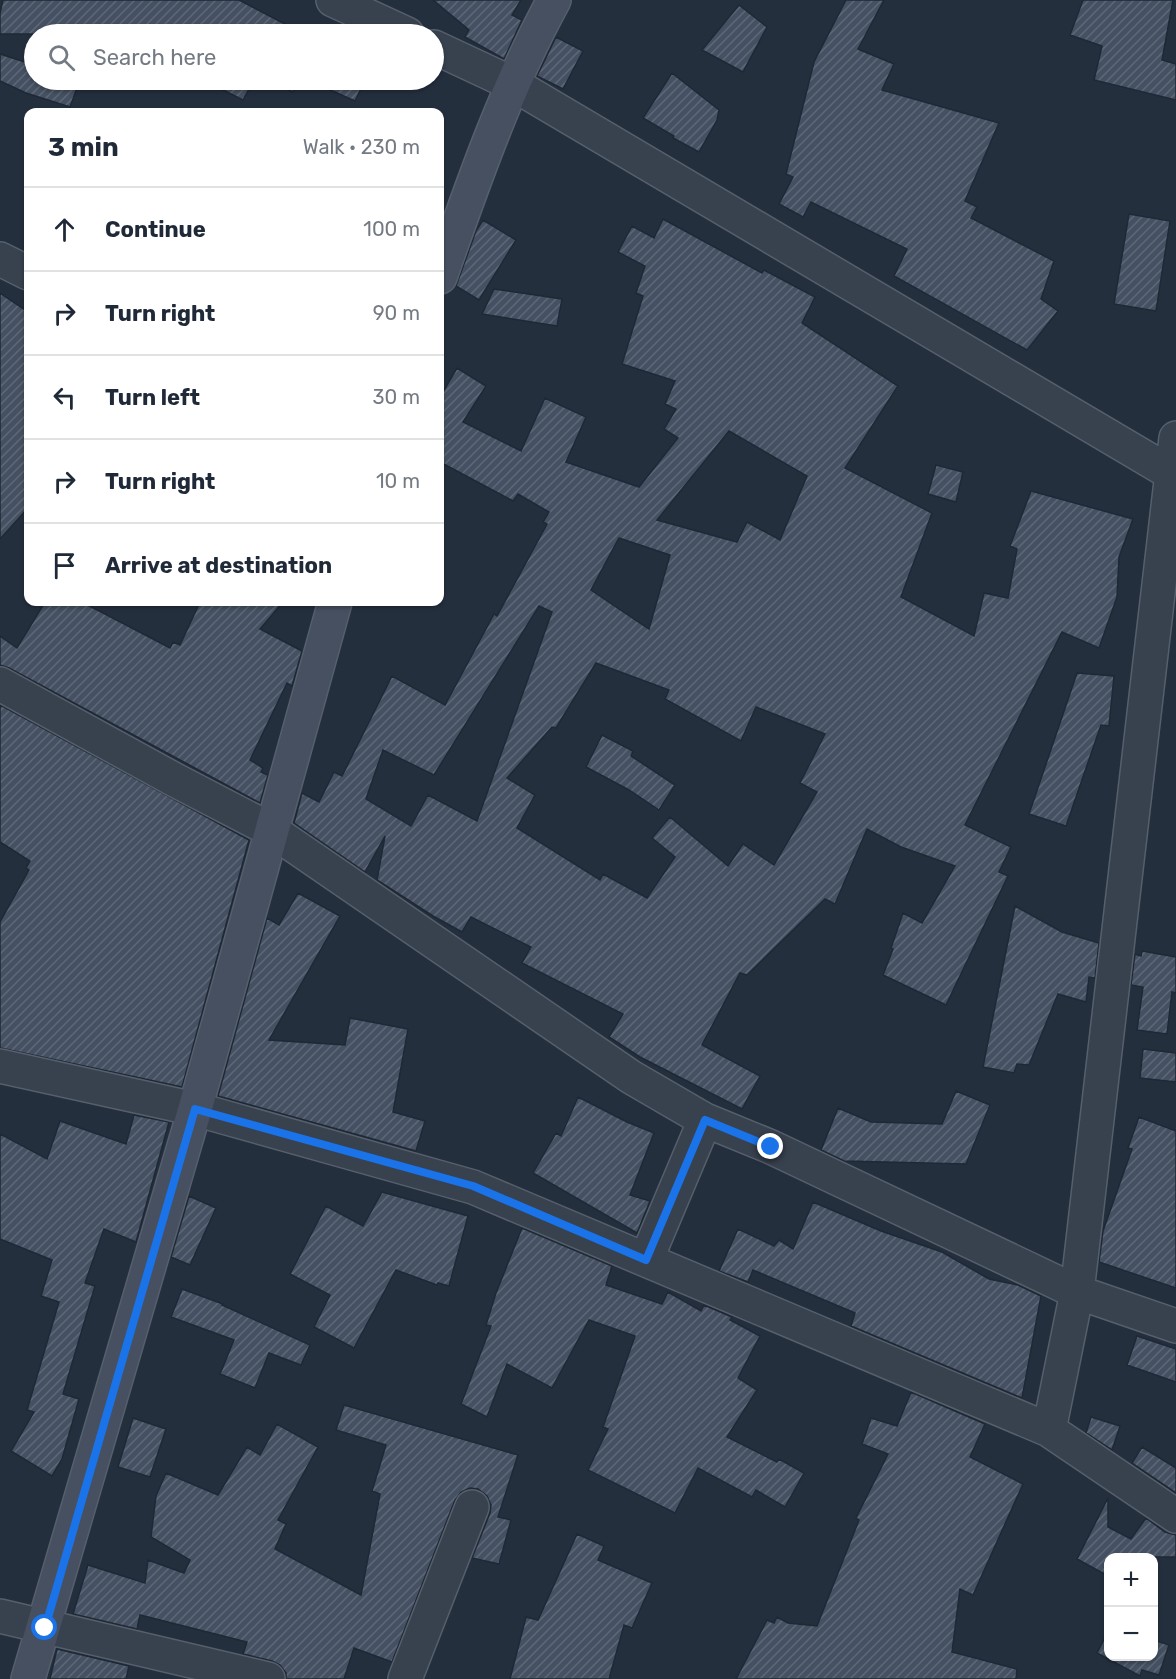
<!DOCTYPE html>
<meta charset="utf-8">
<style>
:root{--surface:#fff;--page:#f2f2f3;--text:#1f2937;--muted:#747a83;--line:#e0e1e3}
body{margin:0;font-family:Rubik,sans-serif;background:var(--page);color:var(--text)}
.controls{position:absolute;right:18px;bottom:18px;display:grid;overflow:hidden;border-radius:12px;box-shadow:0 2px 4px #0004}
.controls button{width:54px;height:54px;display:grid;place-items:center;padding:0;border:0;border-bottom:2px solid var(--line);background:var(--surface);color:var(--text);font:30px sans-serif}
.stop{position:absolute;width:18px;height:18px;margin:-14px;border:4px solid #1a73e8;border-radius:50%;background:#fff}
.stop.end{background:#1a73e8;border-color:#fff;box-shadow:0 2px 6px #0008}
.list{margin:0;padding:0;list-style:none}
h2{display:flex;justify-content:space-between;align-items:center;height:78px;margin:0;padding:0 24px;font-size:26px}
h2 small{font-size:20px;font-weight:400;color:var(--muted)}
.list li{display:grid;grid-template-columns:39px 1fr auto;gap:18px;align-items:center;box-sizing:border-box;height:84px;padding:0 24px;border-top:2px solid var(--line)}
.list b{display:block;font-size:22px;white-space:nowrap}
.list em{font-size:20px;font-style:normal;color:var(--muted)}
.icon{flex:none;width:33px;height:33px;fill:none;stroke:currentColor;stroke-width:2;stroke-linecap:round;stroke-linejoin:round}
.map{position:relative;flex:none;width:1176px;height:1679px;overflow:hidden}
.search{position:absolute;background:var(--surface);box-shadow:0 2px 4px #0004;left:24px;top:24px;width:420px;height:66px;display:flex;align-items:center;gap:15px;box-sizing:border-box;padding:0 21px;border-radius:33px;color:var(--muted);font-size:22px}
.panel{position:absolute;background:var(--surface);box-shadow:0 2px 4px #0004;left:24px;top:108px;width:420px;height:498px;border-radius:12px}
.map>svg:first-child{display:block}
</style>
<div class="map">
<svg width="1176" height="1679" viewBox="0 0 1176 1679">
<defs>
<pattern id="building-hatch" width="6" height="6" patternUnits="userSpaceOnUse" patternTransform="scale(1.5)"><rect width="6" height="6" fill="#455162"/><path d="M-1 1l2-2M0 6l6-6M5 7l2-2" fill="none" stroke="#5d6877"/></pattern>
</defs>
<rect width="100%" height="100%" fill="#242f3e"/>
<!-- building -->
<path fill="url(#building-hatch)" stroke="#1f2835" stroke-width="1.5" fill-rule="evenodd" d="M3,0h236l65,34h-304v-21z
M433,0h88l-9,15 10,5 -18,39 -39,-22 4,-7z
M846,0h38l-26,49 36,15 -12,26 117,33 -34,78 12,6 -6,11 83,43 -13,38 17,12 -31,39 -133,-74 13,-27 -96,-47 -8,15 -24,-13 14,-27 -7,-3 28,-112z
M1083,0h90l-11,60 14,4v36l-82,-20 8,-34 -32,-11z
M739,5l28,22 -24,45 -41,-22z
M556,37l27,14 -20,38 -26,-13z
M0,54l34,11v15h46l-10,27 -44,-14 -26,-12z
M672,73l47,37 -2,10 -18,32 -26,-14 1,-2 -31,-18z
M203,80h51l-11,20z
M266,80h32l-5,12z
M308,80h57l-10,21z
M1129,214l41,7 -14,90 -42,-7z
M663,219l99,54 2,-3 51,27 -13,26 96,63 -53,82 87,45 -31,84 73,39 10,-43 24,5 9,-49 -7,-3 21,-55 102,28 -14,38 -2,40 -18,51 -37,-16 -97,193 46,22 -12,25 9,4 -62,129 -63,-30 10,-26 -2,-1 12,-35 19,10 33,-57 -54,-19 -34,-18 -32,75 -10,-5 -78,76 -7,-2 -38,72 58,31 -18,33 -102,-52 -31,-20 14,-23 -101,-51 9,-16 -60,-30 -9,15 -29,-16 -56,-36 8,-44 -20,36 -71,-49 8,-30 17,9 15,-30 8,4 50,-100 53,29 49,-91 3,2 50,-92 -4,-2 6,-10 -31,-18 -5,7 -73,-39v-65l17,-29 29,18 -23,36 58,29 24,-53 41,19 -20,45 73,25 39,-49 -14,-9 12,-20 -11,-5 10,-23 -53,-17 21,-68 -7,-3 9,-27 -27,-14 14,-26 22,12zM729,431l78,45 -27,64 -33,-18 -10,20 -80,-22zM619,538l51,17 -21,74 -58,-39zM539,606l13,6 -75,209 -49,-26 -17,31 -45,-27 17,-49 51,25zM596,663l73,27 -4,9 76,42 15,-34 69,27 -25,49 17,9 -43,73 -31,-21 -15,22 -58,-49 -18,21 23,19 -28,41 -44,-24 -3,6 -83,-52 18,-33 -28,-17 45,-51 4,1z
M483,220l33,20 -37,60 -23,-14 20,-55z
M494,289l68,10 -5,27 -75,-12z
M0,293l28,19v196l-28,31z
M936,465l27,7 -7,30 -28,-8z
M45,602h37l88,46 3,-6 7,3 20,-43h83l-23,27 42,22 -10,35 -5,-3 -37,77 13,8 -2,4 7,3 -8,28 -251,-135 -9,-3v-29l17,12z
M1077,673l37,3 -5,50 -8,-1 -35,101 -37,-12z
M0,705l249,135 -67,247 -182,-39v-126l29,-52 -3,-2 4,-7 -30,-19z
M602,735l31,16 -2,5 44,29 -16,25 -30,-20 -43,-23z
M298,893l42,23 -71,124 76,5 5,-27 58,11 -15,83 32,9 -9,30 -198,-55 49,-178 12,7z
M1015,906l47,26 37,11 -4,35 -6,-1 -3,25 -28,-8 -29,71 -12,-1 -3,9 -31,-6z
M1142,951l34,6v36l-4,-1 -5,42 -30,-4 6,-43 -12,-2 4,-31 6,2z
M1143,1049l33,4v29l-36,-4z
M956,1091l34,14 -24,59 -122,-3 -23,-11 17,-42 33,14 71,2z
M578,1097l49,25 27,11 -24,62 20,6 -13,32 -104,-60 23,-40 5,3z
M134,1115l35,7 -33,120 -32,-13 -19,54 10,3 -32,108 16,5 -17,60 -10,17 -41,-25 23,-39 -7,-2 32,-108 -18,-6 11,-36 -52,-21v-105l47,25 13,-38 66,23z
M1139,1117l37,14v157l-77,-26 4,-31 29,-82 -4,-1z
M382,1192l86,24 -19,70 -11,-3 -1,2 -41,-15 -42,78 -40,-21 16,-32 -40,-21 36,-68 37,20z
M189,1196l27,12 -26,57 -19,-8z
M813,1202l68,29 61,21 47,27 29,6 23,11 -19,102 -171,-72 4,-13 -102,-43 -5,12 -29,-11 19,-42 36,17 5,-6 14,9z
M522,1228l90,38 -6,19 56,19 6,-12 33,19 3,-6 28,12 -2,3 30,16 -22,42 19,12 -30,47 50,25 2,-3 25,14 -19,34 -29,-17 -4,7 -54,-29 -23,45 -87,-43 20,-41 -5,-2 32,-91 -46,-16 -37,68 -45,-24 -20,53 -26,-13 30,-78 -5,-1 10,-32z
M182,1289l41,15 -1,1 88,40 -9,20 -32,-12 -14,35 -35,-14 14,-34 -63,-23z
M1137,1336l39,13v33l-49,-17z
M911,1392l74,32 -15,33 53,27 -50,111 -13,-6 -8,63 65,17 -1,10h-280l31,-59 7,3 3,-6 11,6 29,3 42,-106 -3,-2 32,-64 -26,-10 9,-26 26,8z
M344,1405l174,50 -20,62 13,3 -12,44 -27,-6 18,-45 1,-8 -4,-9 -9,-7 -8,-1 -9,4 -6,8 -63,162 -38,-14 -10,31h-58v-6l-6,-8 -8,-4 -29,-7 4,-12 -107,-27 -3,14 -64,-15 15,-49 57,18 3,-23 36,13 6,-13 -39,-23 5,-41 10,-23 52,22 29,-48 13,8 17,-31 41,23 -40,73 8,4 -11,25 86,46 19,-101 -8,-3 14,-46 -50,-15z
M1091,1417l29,9 -8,24 -26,-17z
M133,1418l33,11 -16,48 -32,-10z
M1142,1447l34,21v25l-44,-30z
M1108,1498v29l23,12 15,-21 19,14 11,3v22h-68v19l-31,-17z
M577,1534l27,12 -6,14 54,23 -20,45 -8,-3 -15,54h-99l16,-62 12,3z
M1108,1632v24h46v-16l15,5 -10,30 -17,-5 -2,6 -43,-23z
M57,1649l72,17 -3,13h-76z"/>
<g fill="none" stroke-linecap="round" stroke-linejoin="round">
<defs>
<path id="street" d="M333,0l74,34
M434,47l79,37 663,392
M0,259l28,14
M0,684l175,96 96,50 360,247 74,43 66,27 306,145 99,34
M0,1066l195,43 278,78 576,243 127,86
M646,1260l59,-140
M1049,1430l28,-138 99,-854
M0,1616l268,63
M405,1679l67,-172"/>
<path id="secondary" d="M440,277c33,-94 66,-189 114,-277
M28,1679l167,-570 140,-507"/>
</defs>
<!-- street casing -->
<use href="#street" stroke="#565f6c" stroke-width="36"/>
<!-- secondary casing -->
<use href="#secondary" stroke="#565f6c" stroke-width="36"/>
<!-- street -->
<use href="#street" stroke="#38414e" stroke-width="33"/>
<!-- secondary -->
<use href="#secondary" stroke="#465061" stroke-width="33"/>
</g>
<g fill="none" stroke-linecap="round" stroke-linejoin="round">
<!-- route -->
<path stroke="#1a73e8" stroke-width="8" d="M45,1628l150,-519 278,77 173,74 59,-140 66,27"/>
</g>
</svg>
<div class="controls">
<button>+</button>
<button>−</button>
</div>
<div class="stop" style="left:45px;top:1628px"></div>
<div class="stop end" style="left:771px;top:1147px"></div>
<div class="search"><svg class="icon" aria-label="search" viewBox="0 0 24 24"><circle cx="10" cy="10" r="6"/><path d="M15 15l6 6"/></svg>Search here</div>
<section class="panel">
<h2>3 min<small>Walk · 230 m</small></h2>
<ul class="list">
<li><svg class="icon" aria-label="ahead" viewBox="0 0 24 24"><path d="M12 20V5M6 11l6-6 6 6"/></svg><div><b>Continue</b></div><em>100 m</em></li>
<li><svg class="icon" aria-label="right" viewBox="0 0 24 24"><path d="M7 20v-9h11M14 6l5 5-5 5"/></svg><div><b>Turn right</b></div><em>90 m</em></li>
<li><svg class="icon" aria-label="left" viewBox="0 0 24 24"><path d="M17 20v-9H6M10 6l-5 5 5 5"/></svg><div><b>Turn left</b></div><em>30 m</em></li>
<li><svg class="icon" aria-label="right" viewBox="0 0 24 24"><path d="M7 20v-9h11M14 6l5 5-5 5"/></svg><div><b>Turn right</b></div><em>10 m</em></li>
<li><svg class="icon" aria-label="arrive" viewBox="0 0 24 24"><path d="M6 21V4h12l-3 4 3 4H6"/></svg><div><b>Arrive at destination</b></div></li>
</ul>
</section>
</div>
